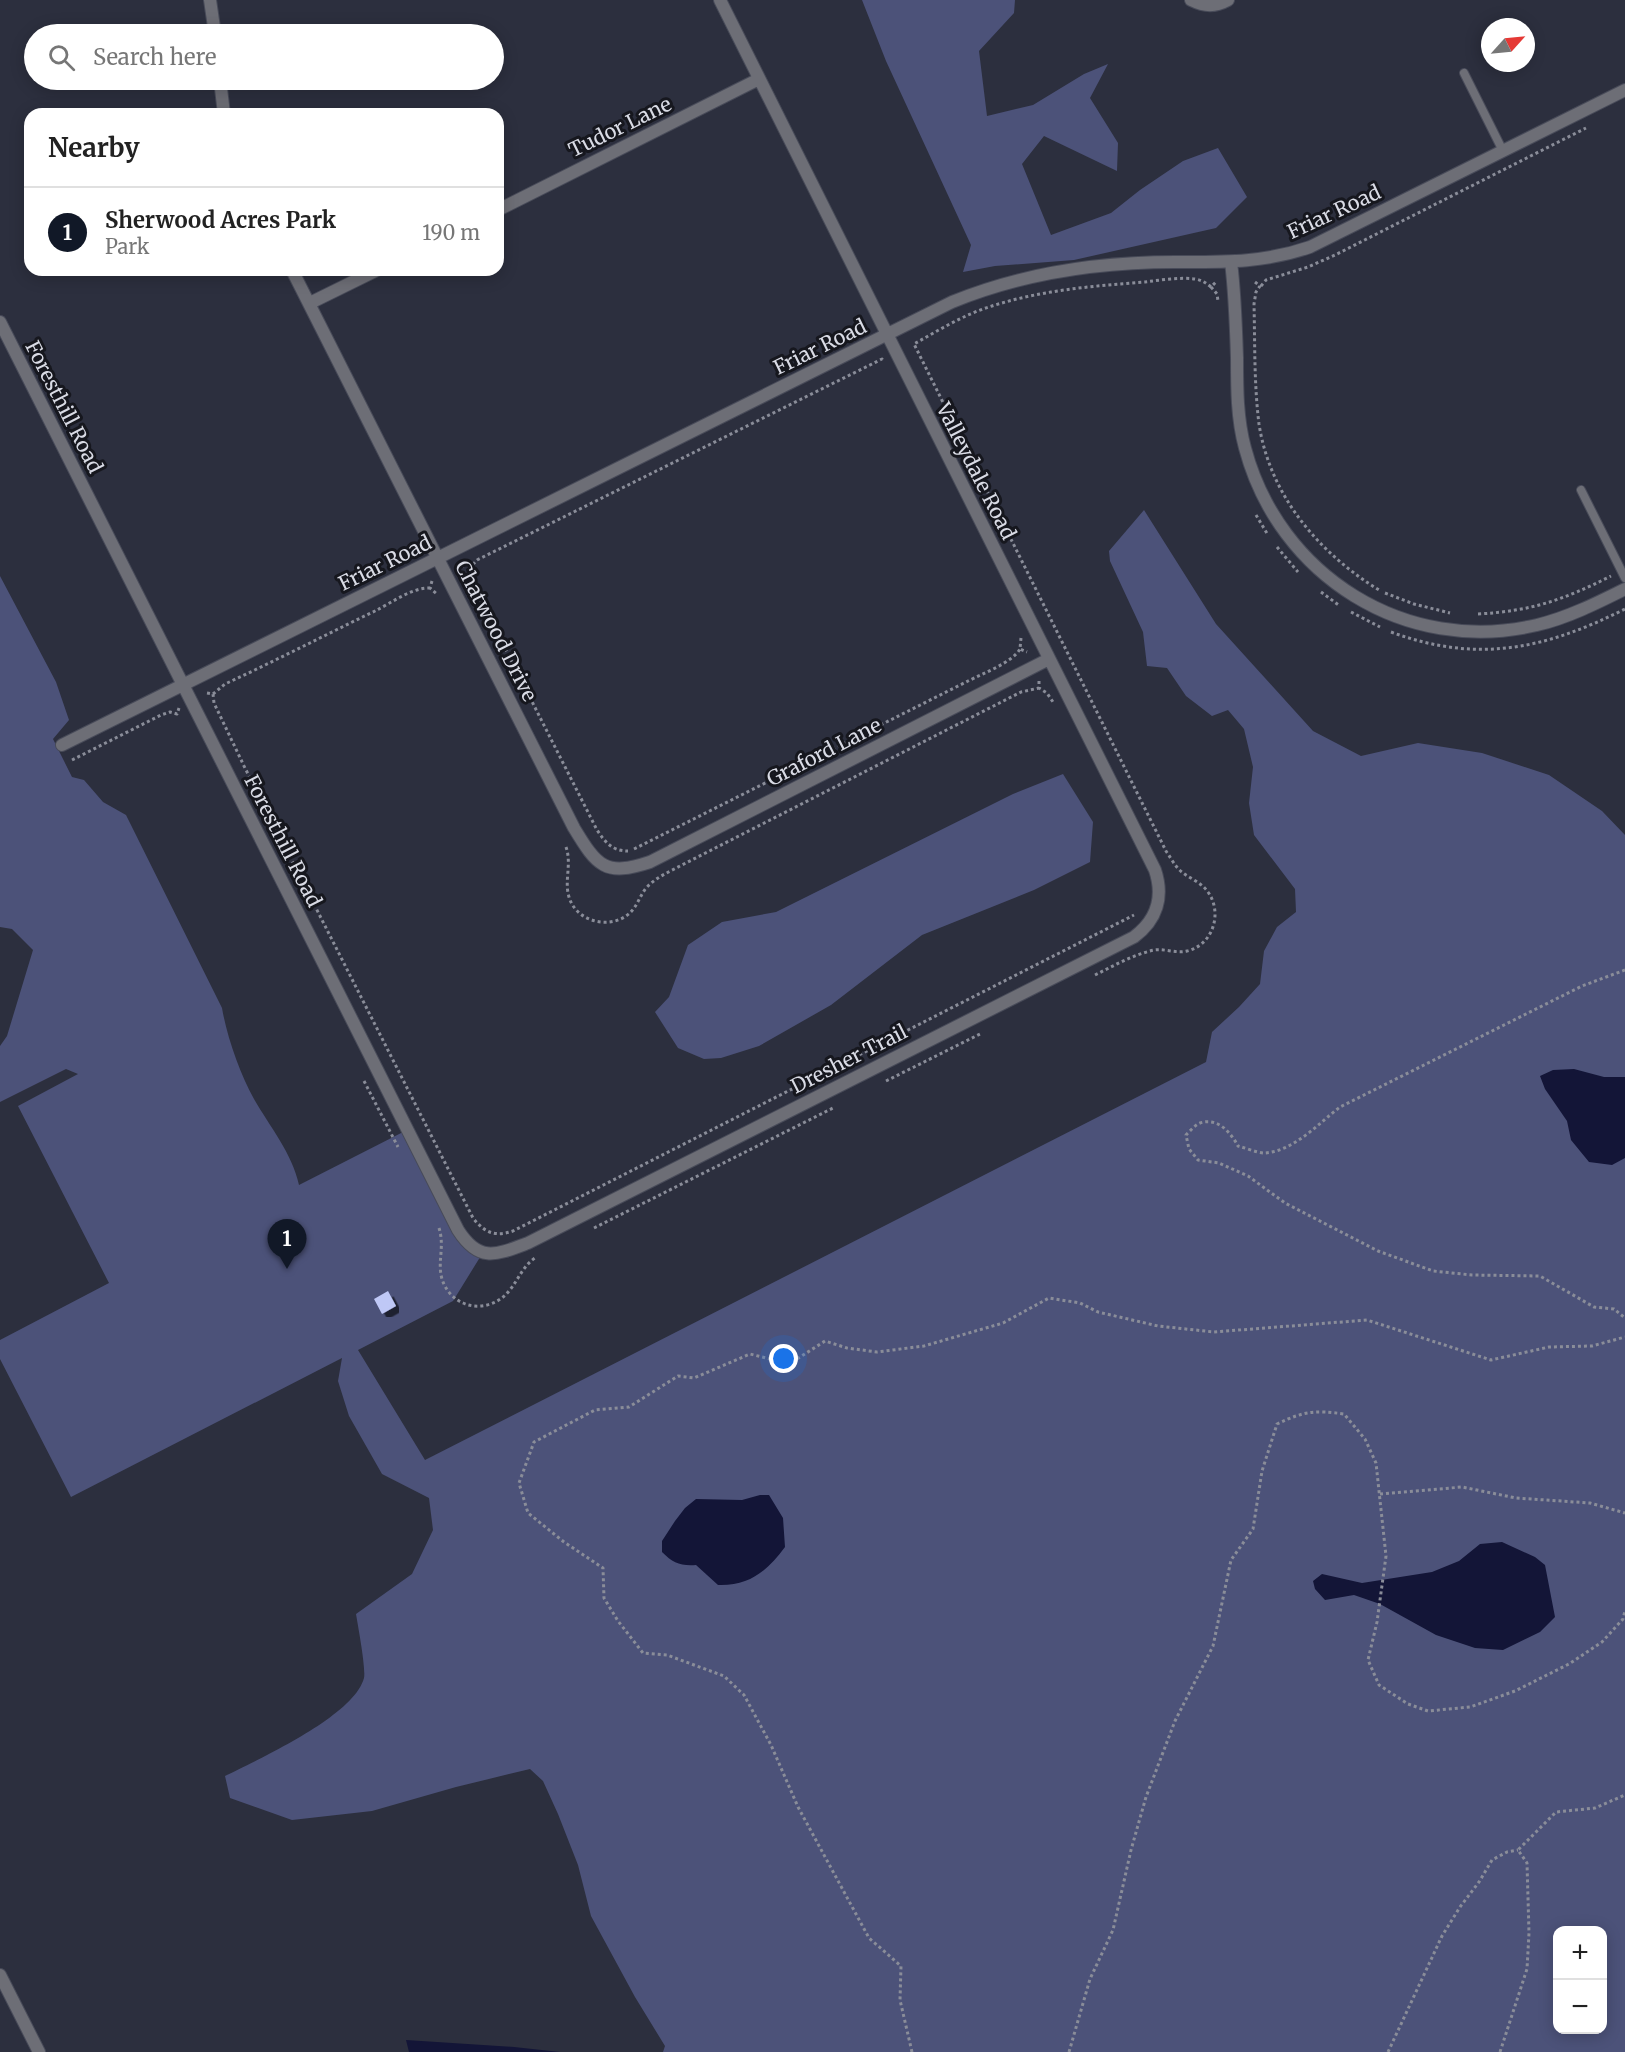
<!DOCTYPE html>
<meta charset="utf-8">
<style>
:root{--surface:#fff;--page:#f2f2f2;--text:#222;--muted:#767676;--line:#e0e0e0;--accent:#111827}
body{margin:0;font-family:Merriweather,serif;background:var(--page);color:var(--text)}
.controls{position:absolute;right:18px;bottom:18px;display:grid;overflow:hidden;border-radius:12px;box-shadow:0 3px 15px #0003}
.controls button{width:54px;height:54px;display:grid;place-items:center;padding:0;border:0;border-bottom:2px solid var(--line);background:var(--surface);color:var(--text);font:30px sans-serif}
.compass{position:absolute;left:1481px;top:18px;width:54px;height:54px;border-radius:50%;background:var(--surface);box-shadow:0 3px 15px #0003;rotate:63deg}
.you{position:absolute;left:784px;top:1359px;width:21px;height:21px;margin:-15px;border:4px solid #fff;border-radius:50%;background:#1a73e8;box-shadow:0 0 0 9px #1a73e833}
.badge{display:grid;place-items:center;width:39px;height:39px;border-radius:50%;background:var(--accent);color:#fff;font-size:20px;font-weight:700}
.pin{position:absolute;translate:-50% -50px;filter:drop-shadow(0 2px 3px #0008)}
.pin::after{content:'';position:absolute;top:32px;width:21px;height:18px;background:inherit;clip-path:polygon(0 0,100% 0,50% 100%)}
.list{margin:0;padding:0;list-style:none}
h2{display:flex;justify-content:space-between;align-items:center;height:78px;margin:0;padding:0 24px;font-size:26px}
h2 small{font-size:20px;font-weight:400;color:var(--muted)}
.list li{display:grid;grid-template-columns:39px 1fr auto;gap:18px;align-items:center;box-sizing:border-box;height:90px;padding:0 24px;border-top:2px solid var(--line)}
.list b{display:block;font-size:22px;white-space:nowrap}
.list p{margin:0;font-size:20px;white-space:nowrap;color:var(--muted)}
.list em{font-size:20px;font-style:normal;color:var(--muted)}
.icon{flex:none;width:33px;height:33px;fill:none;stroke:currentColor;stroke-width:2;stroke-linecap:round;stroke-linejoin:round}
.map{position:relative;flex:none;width:1625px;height:2052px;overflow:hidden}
.search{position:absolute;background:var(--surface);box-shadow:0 3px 15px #0003;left:24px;top:24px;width:480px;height:66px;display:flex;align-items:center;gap:15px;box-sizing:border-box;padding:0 21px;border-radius:33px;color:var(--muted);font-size:22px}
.panel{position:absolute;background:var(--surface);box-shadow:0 3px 15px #0003;left:24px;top:108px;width:480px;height:168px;border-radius:18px}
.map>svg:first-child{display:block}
</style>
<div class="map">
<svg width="1625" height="2052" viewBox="0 0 1625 2052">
<defs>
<filter id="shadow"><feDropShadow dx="5.5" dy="5.5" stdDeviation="0" flood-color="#0009"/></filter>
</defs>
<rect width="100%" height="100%" fill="#2c2f3e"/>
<!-- green -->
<path fill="#4c5279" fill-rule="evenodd" d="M862,0h153l-1,13 -35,38 8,65 46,-11 51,-31 24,-10 -18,34 28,45 -1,28 -73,-35 -22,28 29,71 60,-22 29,-23 43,-29 35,-13 29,49 -31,31 -142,32 -79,6 -32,6 8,-27 -85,-184z
M1144,510l72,114 97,107 48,25 57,-13 64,10 67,22 53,36 23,24v1217h-962l2,-6 -30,-49 -44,-81 -13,-51 -20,-51 -15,-33 -13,-12 -74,18 -84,24 -80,9 -62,-22 -5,-22c34,-17 129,-60 139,-98 2,-10 -6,-52 -8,-64l56,-40 21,-44 -4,-32 -47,-24 -33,-58 -11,-35 4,-23 -271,139 -71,-138v-19l109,-57 -91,-177 60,-32 -12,-5 -66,33v-56l7,-10 26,-86 -21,-21 -12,-2v-351l56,106 13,38 -16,19 19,38 12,3 19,22 23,13 96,193c5,29 18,66 32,91 16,28 38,54 45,86l108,-55 51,100 24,24 -29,47 -95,49 67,110 781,-398 6,-30 27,-25 21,-23 4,-33 13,-24 19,-15 -1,-23 -41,-54 -5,-32 4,-36 -9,-38 -16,-19 -16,6 -26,-20 -19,-28 -20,-2 -4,-34 -33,-71 -1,-10zM1558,1930h44v100h-44z
M1063,774l30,48 -3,40 -56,28 -112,45 -91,70 -72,41 -38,12 -17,1 -26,-11 -23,-36 14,-15 19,-52 34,-23 54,-10 237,-118z"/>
<!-- water -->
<path fill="#131537" d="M1574,1069l30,8h21v81l-13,7 -23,-3 -18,-22 -4,-19 -22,-32 -5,-13 13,-6z
M760,1495h9l14,23 2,29c-18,24 -35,39 -67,38l-22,-20c-16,1 -23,-2 -34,-13v-11l13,-20 10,-13 11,-9 46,1z
M1502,1542l33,15 10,8 10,52 -15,15 -37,18 -28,-2 -39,-13 -56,-31 -26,-9 -29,5 -10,-11 -2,-8 9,-7 40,9 70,-11 27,-11 21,-17z
M406,2040l108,7 46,5h-151z"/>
<!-- building -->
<path fill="#bfc8f6" filter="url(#shadow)" d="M388,1291l8,15 -14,8 -8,-15z"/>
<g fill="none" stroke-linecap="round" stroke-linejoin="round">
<defs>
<path id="lane" d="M1464,73l39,78
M1581,490l44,88"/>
<path id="street" d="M210,0l5,34
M1191,0c14,7 24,7 37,0
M220,80l4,34
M498,210l261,-131
M1231,262c4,32 5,64 6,96 0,30 0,61 8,90 34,128 161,208 292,177 30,-7 60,-22 88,-36
M292,270l282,558c23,38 31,49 76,34l399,-203
M310,303l67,-33
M0,322l458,908c21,33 38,25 70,13l606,-306c23,-17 30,-40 21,-67l-435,-870
M62,745l890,-443c71,-29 147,-40 223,-40 48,0 89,1 135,-15l315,-157
M0,1975l39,77"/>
</defs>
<!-- lane casing -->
<use href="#lane" stroke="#484b59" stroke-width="10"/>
<!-- street casing -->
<use href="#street" stroke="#484b59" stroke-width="14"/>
<!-- path -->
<path stroke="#8a8d99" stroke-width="3" stroke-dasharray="3 3" stroke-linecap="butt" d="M1255,282l5,4 -4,6 -2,12c1,40 0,80 5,120 11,72 60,129 120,166
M1261,286l5,-6 42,-13 27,-12 251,-127
M1211,287l6,7 1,7
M1256,515l12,20
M1277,547l21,25
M462,565l7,4 1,8 4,10 123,243c8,12 15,21 31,21
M469,569l8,-9 405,-201 1,2
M432,581l-2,7 8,7
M1321,592l19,14
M1385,593l29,11 36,9
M1351,612l29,15
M1478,614c54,-3 85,-14 133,-38
M1391,632c87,32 154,17 234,-23
M1021,638l-1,11 7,3
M1039,681v7l8,5 6,9
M207,693l6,1 1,9 30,63 229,452c12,15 22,19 40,13l621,-316
M213,694l12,-10c50,-23 100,-49 150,-73 16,-8 38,-24 55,-23
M72,760l89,-45 9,-3 7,2 2,-6
M566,847c6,17 -2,34 3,50 7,24 38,32 57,19 12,-8 13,-21 22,-30 9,-9 21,-14 32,-20l341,-174 18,-4
M634,849l334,-168c14,-7 45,-19 52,-32
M1625,970l-43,16 -242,121c-21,16 -46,44 -75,46 -8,0 -19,-5 -27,-7 -7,-13 -20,-29 -38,-23 -5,2 -10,8 -14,12l3,14 9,11 21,3 29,13 37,27 93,48 55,20 39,4 68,1 54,31 20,2 11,9
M1095,975c18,-9 36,-19 55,-24 12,-4 25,3 37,0 26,-6 36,-38 21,-59 -6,-9 -17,-13 -25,-19 -8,-6 -12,-15 -17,-22l-252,-507c25,-14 51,-30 78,-38 50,-16 101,-20 153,-24 16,-2 35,-5 50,-3 7,1 11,4 16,8l5,-5
M364,1081l34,66
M886,1081l94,-47
M439,1228c6,19 -2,34 3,51 3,10 11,20 21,24 15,7 35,2 46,-12 10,-12 13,-24 26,-33
M594,1228l241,-121
M1380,1494l82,-7 54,11 74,5 35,10
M912,2052l-12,-52 1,-34 -32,-28 -71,-131 -27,-62 -27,-50 -20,-19 -57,-21 -24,-2 -25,-32 -14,-23 -1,-30 -39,-26 -36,-29 -9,-30 15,-41 61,-32 34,-3 49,-31 16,2 56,-24 32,8 15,-3 28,-18 22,7 30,4 47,-6 79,-23 46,-25 31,5 18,9 60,14 56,6 153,-12 124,40 58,-13 43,-1 33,-9
M1069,2052l21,-73 23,-49 18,-80 15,-53 29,-76 38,-75 18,-86 22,-31 9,-58 15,-47c27,-13 38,-14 67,-10l21,25 11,24 10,93 -9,66 -9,38 11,25 29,19 20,7 42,-4 45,-16 54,-27 33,-22 21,-23 2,-8
M1388,2052l54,-116 18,-29 19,-25 13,-22 15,-8 11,-2
M1500,2052l27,-83 2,-36 -2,-70 -9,-13 38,-38 39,-4 30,-13"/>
<!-- lane -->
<use href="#lane" stroke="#6d6e76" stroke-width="8"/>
<!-- street -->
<use href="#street" stroke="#6d6e76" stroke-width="12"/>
</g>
<g text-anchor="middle" stroke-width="6" stroke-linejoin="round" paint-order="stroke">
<!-- street labels -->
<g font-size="20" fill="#d9dbe5" stroke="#16171e">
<text transform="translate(620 127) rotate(-26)" y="7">Tudor Lane</text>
<text transform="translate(1334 212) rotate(-25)" y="7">Friar Road</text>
<text transform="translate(820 347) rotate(-26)" y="7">Friar Road</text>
<text transform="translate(64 407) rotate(63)" y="7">Foresthill Road</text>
<text transform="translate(976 471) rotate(63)" y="7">Valleydale Road</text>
<text transform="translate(385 563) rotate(-26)" y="7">Friar Road</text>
<text transform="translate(496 631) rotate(63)" y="7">Chatwood Drive</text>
<text transform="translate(824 752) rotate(-27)" y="7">Graford Lane</text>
<text transform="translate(283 841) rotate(63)" y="7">Foresthill Road</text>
<text transform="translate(849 1059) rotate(-27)" y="7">Dresher Trail</text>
</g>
</g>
</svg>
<div class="controls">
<button>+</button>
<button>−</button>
</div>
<svg class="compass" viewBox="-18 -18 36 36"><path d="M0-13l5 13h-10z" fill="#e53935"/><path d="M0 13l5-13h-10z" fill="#767676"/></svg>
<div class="you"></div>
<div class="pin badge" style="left:287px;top:1269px">1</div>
<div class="search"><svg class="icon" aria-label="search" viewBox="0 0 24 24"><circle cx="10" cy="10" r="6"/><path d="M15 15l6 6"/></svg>Search here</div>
<section class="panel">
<h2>Nearby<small></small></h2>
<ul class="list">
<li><span class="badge">1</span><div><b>Sherwood Acres Park</b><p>Park</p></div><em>190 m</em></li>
</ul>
</section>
</div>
